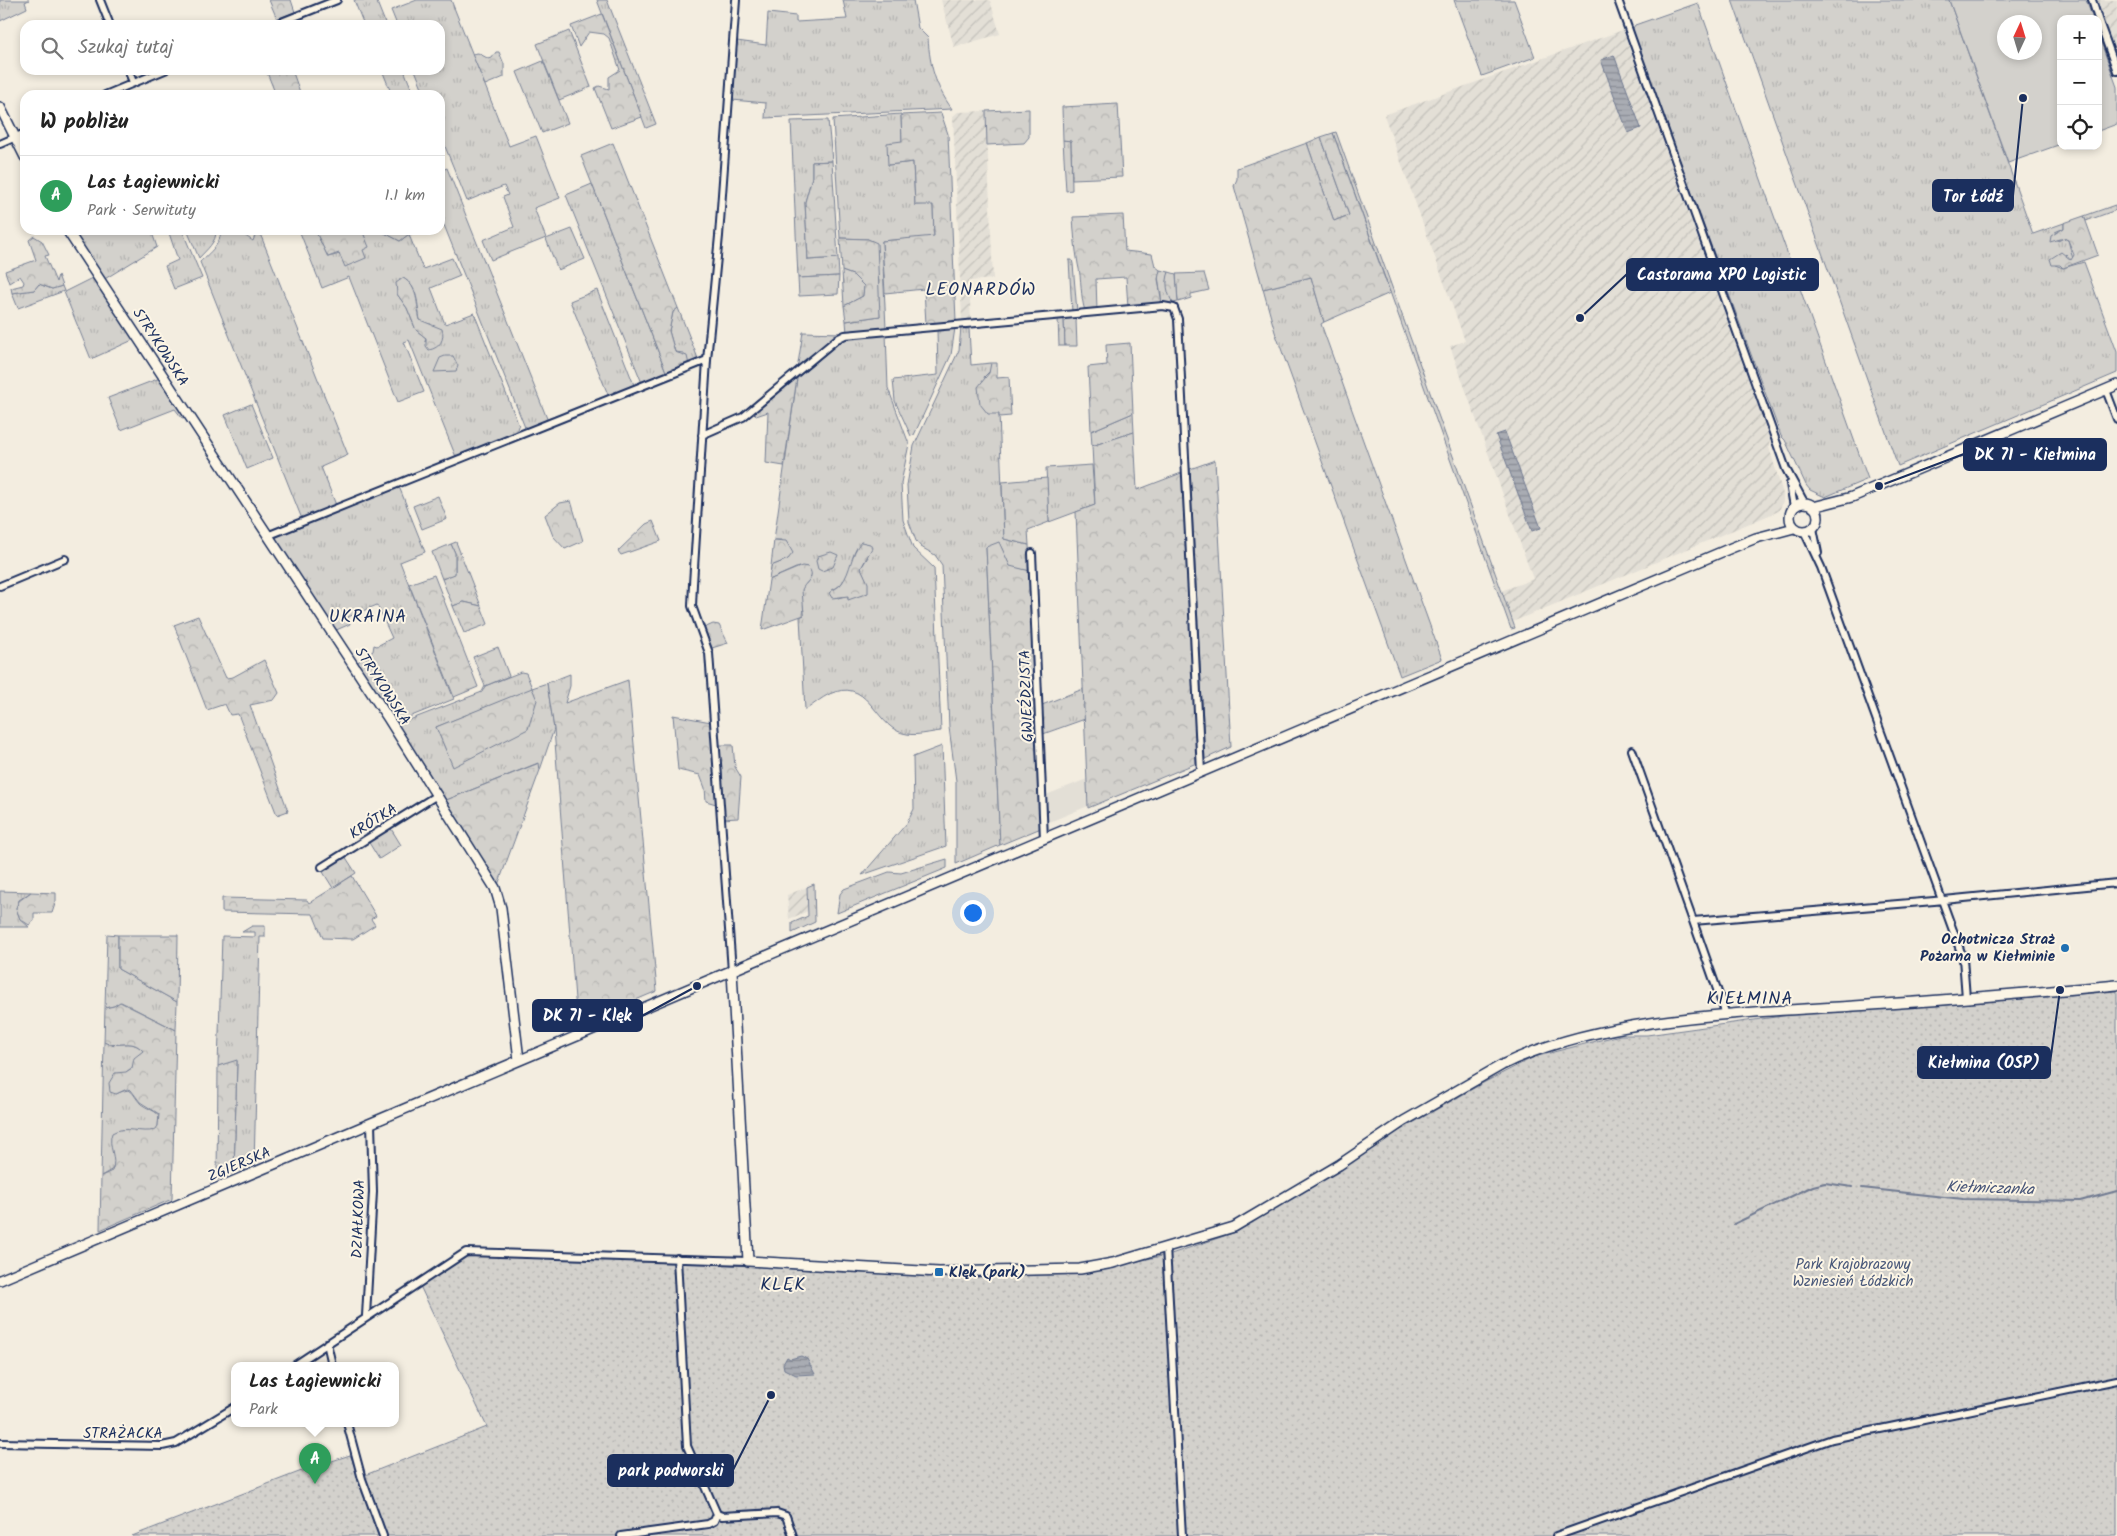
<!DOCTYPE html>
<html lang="pl">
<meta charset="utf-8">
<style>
:root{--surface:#fff;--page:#f2f2f2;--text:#222;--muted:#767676;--line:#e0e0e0;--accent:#1a73e8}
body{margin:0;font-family:Kalam,sans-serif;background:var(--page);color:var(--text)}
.controls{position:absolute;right:15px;top:15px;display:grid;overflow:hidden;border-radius:10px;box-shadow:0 2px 8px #0003}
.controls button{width:45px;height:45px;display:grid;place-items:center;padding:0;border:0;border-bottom:1px solid var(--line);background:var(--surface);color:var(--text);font:25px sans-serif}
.compass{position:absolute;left:1997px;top:15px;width:45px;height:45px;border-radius:50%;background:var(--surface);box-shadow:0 2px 8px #0003;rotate:4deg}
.you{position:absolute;left:972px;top:912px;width:18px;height:18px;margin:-12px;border:4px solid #fff;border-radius:50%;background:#1a73e8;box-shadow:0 0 0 8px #1a73e833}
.badge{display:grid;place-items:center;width:32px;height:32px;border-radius:50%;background:var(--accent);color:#fff;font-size:16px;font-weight:700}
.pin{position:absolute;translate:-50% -41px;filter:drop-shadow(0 1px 2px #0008)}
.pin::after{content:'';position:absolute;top:26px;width:18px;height:15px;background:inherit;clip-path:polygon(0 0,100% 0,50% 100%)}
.popup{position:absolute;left:231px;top:1362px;width:168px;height:65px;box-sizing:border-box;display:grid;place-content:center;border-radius:10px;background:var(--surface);filter:drop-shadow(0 1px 4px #0005);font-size:16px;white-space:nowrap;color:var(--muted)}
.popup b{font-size:19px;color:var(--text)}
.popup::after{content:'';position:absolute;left:50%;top:100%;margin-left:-10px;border:10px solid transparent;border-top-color:var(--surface)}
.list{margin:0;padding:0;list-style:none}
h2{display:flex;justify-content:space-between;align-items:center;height:65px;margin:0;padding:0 20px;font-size:21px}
h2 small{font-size:16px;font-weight:400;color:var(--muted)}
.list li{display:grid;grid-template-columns:32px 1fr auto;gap:15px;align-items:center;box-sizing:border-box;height:80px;padding:0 20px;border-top:1px solid var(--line)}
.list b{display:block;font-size:19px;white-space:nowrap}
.list p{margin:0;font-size:16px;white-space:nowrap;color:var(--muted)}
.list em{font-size:16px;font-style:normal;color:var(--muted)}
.icon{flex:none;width:28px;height:28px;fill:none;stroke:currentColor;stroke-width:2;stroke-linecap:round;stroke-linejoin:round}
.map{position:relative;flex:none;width:2117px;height:1536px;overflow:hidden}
.search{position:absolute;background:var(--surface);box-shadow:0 2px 8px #0003;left:20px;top:20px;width:425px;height:55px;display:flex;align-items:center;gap:12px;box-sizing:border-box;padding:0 18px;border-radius:15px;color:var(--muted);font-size:19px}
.panel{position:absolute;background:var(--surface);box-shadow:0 2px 8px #0003;left:20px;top:90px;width:425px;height:145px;border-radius:15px}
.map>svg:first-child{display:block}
</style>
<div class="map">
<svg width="2117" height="1536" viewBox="0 0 2117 1536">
<defs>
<pattern id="industrial-furrows" width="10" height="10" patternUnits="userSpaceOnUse" patternTransform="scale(1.25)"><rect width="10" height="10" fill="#e3dfd6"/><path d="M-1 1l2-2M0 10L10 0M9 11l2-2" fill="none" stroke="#c2c0ba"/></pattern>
<pattern id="grass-tufts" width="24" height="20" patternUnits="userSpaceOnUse" patternTransform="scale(1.25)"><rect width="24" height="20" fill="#d3d1cc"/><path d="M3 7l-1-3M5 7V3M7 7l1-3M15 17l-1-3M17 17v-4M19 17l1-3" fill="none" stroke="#b5b4b2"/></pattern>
<pattern id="forest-crowns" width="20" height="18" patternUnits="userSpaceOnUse" patternTransform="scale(1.25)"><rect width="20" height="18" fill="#d3d1cc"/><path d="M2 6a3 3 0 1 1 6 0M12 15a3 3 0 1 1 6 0" fill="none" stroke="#b5b4b2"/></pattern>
<pattern id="park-dots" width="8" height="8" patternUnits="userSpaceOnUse" patternTransform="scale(1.25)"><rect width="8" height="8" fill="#d3d1cc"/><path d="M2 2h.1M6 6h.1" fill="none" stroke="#b5b4b2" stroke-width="1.8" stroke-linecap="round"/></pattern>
<pattern id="water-rules" width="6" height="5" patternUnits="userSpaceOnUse" patternTransform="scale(1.25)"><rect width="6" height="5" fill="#a9acb3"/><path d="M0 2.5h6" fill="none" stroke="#898c95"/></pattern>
</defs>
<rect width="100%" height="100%" fill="#f3ede0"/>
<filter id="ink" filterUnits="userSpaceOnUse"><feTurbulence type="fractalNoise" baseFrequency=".02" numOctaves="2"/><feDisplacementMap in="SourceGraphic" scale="10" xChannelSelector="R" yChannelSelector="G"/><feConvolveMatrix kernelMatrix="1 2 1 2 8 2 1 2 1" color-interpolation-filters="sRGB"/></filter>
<g filter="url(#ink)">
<!-- built -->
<path fill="#e3dfd6" d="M1087,779l1,27 -41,17 -1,-28z"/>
<!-- industrial -->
<path fill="url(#industrial-furrows)" d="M941,0h49l10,34 -46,13z
M2094,0h23v59l-14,-40 1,-3z
M1623,30l147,410 -1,7 14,47v7l-4,10 -267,111 -11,-31 32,-12 -83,-233 15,-5 -81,-226z
M986,111l7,168 -24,2 2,40h-9l-9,-205 5,-4z
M807,887l1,24 -19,8 -2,-24z"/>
<!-- grass -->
<path fill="url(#grass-tufts)" stroke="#778095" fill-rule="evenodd" d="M0,0h29l-4,2 2,6 -27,13z
M354,0h22l10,25h-22z
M417,0h34l58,146 27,-10 24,62 -26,10 12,30 -55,22 -8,-20 31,-13 -11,-30 5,-2 -4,-9 -37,15 -27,-67v-39h-15l-10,-25h25v-45h-43l-6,-15z
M597,0h10l49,124 -10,4z
M843,0h70l5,28 10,10c2,29 7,47 24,71l-187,9 1,-15 -34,-3 5,-59 29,4 2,-32 28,3v6l51,-3z
M1454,0h60l21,57 -53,19z
M1732,0h217l84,234 31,-11v5l-9,4 3,9 6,-3 4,2 5,19 -2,1 -5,-6 -11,11 8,3 21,-6 33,90v21l-219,93z
M1698,3l170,476 -43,18 -15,-7 -4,-5 -21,-45 -4,-4 -149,-406 3,-5z
M543,61l25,62 -26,10 -25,-61z
M382,70h22l10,25h-22z
M901,114l1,27 -14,24 25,-3 2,43 18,-1 1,33 -52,4 4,88 -39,4 -1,-12 34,-5 -12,-77 -28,-1 -7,-119z
M828,120l4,41 -20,1v15l-7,25 3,58 30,-2 1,18 -41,2 -7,-157z
M1336,132l179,496 -4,1 -178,-496z
M1321,137l28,78 -15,6 -27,-78z
M1063,140h8l1,50 -6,1z
M447,168l101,253 -22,9 -86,-215v-44z
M592,184l75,190 -25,9 -76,-188z
M2115,205l1,5 -30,11 -2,-5z
M572,229l13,30 -27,11 -12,-31z
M71,230h80l6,17 -54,33z
M168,230h14l20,48 -28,11 -9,-23 13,-6z
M187,230h29c1,12 -10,20 -17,28z
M220,230h25l-1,5 9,6 4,-11 4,6 87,219 -27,12 15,38 -34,14 -102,-257c8,-8 23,-19 20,-32z
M299,230h16l13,27 40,-10 -6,-17h17l21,11 9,-7 -2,-4h13l-11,5 14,34 29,-11 8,18 -29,12 14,36 29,-11 45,113 -2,7 -61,24 -47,-117 -5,2 20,50 -26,10 -49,-125 -27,11zM403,278c16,9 14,27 17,42l5,4h6l-6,18 1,-4 -10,-8 -9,-22 -10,-14 3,-15z
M1160,270l9,2 -2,10 6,21 -11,1 -4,-28z
M842,271l11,4 11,11 -1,10 -19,10z
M1204,273l5,17 -18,4v4l-13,4 -2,-28z
M94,277l41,62 -44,20 -27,-67z
M1311,277l13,45 -3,2 121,335 -42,17 -125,-344 -12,-43z
M39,284l13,5 10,-3 2,5 -46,17 -6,-15 22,-3z
M597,290l37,95 -25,12 -39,-96z
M678,308l21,53 -10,4 -6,-12 -8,-1 -6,-21 4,-19z
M1064,317l1,29h-6l-1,-28z
M965,326v3h4l2,36 20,-2 1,6 -8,8 15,37 5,125 25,6 1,26 -20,-4 -9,-20h-15l14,298 -44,19v-83l-7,-54 -7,-162 -7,-10 -14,-8 -5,-6 -7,-19 -2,-37 7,-39 45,-96 2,-23z
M955,328l-4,27 -37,80 -3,1 -16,-35 -2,-21 45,-5 -1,-46z
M803,332l39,1 -45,37z
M886,333l2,55 21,56 -8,39 2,37 10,28 21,20 7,163c-10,1 -24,5 -34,3 -31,-4 -36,-54 -72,-42 -11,3 -20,12 -30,18l-5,-93 4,-2c0,-11 -5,-18 -1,-29 7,-5 10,-12 5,-19l-12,1 -27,12 2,-14 17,-7 -6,-19h-8l23,-162 48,-40zM855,552l13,5 -7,11 5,12 -18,19v-4l-10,3 -6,-8c14,-5 20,-24 23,-38z
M160,378l26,38 -4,2 -7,-9 -54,21 -13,-32z
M251,404l22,54 -26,11 -22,-54z
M1133,413l1,19 -42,14 -1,-15z
M1092,465l3,40 -46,17 -3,-54z
M395,486l5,3 25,63 -25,10 54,137 -60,24 -39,-59 18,-13 1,-6 3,1 15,-8 -15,-33 -29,12 2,7 -16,7 -61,-93 2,-3z
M438,496l9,23 -25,10 -9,-23z
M456,542l25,64 -17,-4 -11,4 -11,-27 13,-6v-20l-4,-9z
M521,672l5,1 6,15 15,-5 7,46 -14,41 -2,-7 -94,38 -47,-74 2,-3 83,-32 3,-6zM532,689l-79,77 -17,-39z
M1083,689l2,30 -42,15 -1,-29z
M942,746l4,100 -84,29 45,-52 7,-14 -1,-52z
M390,827l11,18 -22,14 -11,-18z
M345,856l11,17 -23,15 -10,-16 6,-4 -1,-2z
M947,859v9l-110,45 3,-19 4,-5 45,-17 12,1z
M814,884l1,38 -23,11v-10l16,-7 -1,-29z
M0,891l31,1 -12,8 -3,8 4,11 9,8h-29z
M252,926h13v11h-5l-6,227 -20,8 3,-111 -19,5 4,-130 33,1v-5h-13z
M107,934l11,1v34l59,33 -1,28 -55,-28 -7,4 -9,2z
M104,1042c13,7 27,-5 39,9l-9,15 -8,6 -10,22c18,-8 14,-2 25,10 5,4 13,6 18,11l-1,12 -3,3 -7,2 -26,-2 -9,39 -12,7z"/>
<!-- forest -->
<path fill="url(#forest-crowns)" stroke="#778095" d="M269,0h22l4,12 -18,7z
M602,14l40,103 -31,11 -16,-40 4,-2 10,3v-12l11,-7 -11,-32 -5,-4 -15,-2 -10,15 -8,-21z
M569,31l22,56 -32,13 -22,-56z
M496,52h3l5,12v13l-19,8 -13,-31 6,-1 11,6 3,-1z
M266,70h26l9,25h-25z
M1118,104l4,73 -50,2 -1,-38 -8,-1 -1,-33z
M1029,109v28l-5,6 -37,2 -1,-34z
M941,113l7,21 8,187 -30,3 -2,-35 -39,4 -3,-52 52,-5 -1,-31h-18l-2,-43 -25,3 -1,-22 15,-2 -1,-26z
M1333,133l57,160 -66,29 -13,-45 -48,12 -29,-103 3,-7v-11l70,-25 27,78 15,-6 -28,-78z
M613,143l65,165 -5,4 -4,19 6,21 12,4 2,9 -22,9 -86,-218z
M832,161l6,97 -30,2 -3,-58 7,-25v-15z
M1123,215l2,36 27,3 3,12 5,4 -2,9 4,25 -34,3 -2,-30 -30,2 1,31 -12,1c-5,-16 -3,-31 -7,-47 -3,-16 -4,-31 -5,-47z
M2084,216l14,39 -35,13 -3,-3h-8l-2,-6 11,-7 10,8 3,-5 -6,-15 -4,-2 -14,4 1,-6 13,-8v-5z
M315,230h47l7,17 -6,3 3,8 -21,9 -6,-14 -11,4z
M379,230h28l2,4 -9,7z
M34,236l8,5 7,14 -4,1 11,26 2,-7 4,11 -10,3 -13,-5 -5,6 -22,3 -1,-5 12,-3 1,-3 -4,-6 -11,7 -4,-12 31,-11 -7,-20z
M840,238l28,1 9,4 3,73 -34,5 -2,-15 19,-10 1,-10 -11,-11 -11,-4z
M1069,260h3l1,4 4,48h-5z
M1169,272l7,2 2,28 -5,1c-6,-9 -8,-21 -4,-31z
M839,276l-1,18 -39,2 -1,-18z
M403,278c16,9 13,27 17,42l22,9c3,10 -2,19 -13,21l-3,-4v-8l-10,-8 -9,-22 -10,-14 -1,-11z
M1073,316l3,4 1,26h-12l-1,-29z
M1130,343l3,70 -42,18 -3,-64 19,-2 -1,-20z
M445,356h8l5,10 -2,5 -22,1 6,-14z
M991,363h6v15l12,-1 2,39 -12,1v-3h-11l-8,-10 -2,-17 11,-14z
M797,378l-13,88 -18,-3 2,-51 -12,4 -1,-4z
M1134,432l3,58 47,-18 15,290 -111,46 -12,-296 19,-7 -3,-59z
M1215,460l16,287 -26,12 -15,-290z
M1047,478l2,44 -21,8 1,15 -25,-6 -2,-57z
M571,501l12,40 -18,8 -12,-13 -8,-21 15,-12z
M653,521l8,20 -40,14 -3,-4 28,-27z
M774,540l12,1 7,12 -5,6 -17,7z
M861,542l9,2 2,4 -11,20 7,15v10l-20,7v-4l-16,2 -3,-5c4,-4 10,-5 13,-10 9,-12 9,-30 19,-41z
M999,542l11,24 20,5 11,257 -41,17 -14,-298z
M451,544l4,9v21l-13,5 -10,-27z
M831,552l7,3 -5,12 -11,4 -4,-2 -2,-8 2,-5z
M802,566l6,1c9,11 -3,14 -6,23l2,25 -42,15 7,-50z
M434,575l44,112 -24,10 -45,-113z
M464,602l17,4 7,18 -24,9 -11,-27z
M198,616l28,62 7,-1 31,-17 15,33 -5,7 -24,5 38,106 -11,4 -39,-101 -8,1 -5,-11 -18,6 -33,-85z
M713,624l6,1 9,18 -16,5 -8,-20z
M498,647l11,29 -24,10 -12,-29z
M570,674v12l-5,17 63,-23 29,311 -80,34 -23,-296 -7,-46z
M532,688l5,12 -9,29 -75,38 -17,-40z
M673,715l38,7 5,82 -10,-3 -1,-13 -5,-13 -22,-5z
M718,745h15l2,22 6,10 -3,41 -15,1z
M539,763l1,7 -42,115 -54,-84z
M352,876l24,40 -5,3 4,6 -22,14 -30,-1 -10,-24 -91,-2v-14l85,2 2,3z
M31,892l25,1v8l-4,12h-18v8l-5,4 -9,-6 -4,-11 3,-7z
M118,935h60l-1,67 -59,-33z
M120,1002l56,28 -4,169 -72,31 1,-54 11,-5c6,-13 -5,-25 0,-38 12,-8 29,1 43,-3l3,-4 1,-12 -19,-12 -9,-12 -4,-1 -11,5 -6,-2 -1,-9 6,-10 11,-1 6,-4 2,-10 9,-7c-11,-14 -26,-2 -39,-9l1,-34 9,-2z
M237,1060l-3,112 -17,8 1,-114z"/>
<!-- park -->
<path fill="url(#park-dots)" stroke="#778095" d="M2117,991v545h-1985l167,-64 51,-17 10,22 127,-50 -67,-141 49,-33 207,8 164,11 97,3 71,1 82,-5 81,-17 65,-22 159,-99 88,-50 51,-26 86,-22h27l193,-27 106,-3z"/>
<!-- pitch -->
<path fill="#d3d1cc" stroke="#778095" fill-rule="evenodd" d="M1949,0h137l7,19h-32v125l-53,19zM2004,22h30v30h-30z
M2098,34l19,53v37l-19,7z"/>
<!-- water -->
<path fill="url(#water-rules)" stroke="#707a91" d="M1614,55l27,73 -13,5 -27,-73z
M1505,432l36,96 -9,3 -36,-96z
M801,1356l6,3 8,15 -19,1 -12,-6 -1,-5 4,-7 3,2z"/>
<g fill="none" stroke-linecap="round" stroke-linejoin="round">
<!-- stream -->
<path stroke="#707a91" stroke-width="2" d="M1862,1188l101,11 117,2 37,-10
M1734,1224l79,-38 12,-3 27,4"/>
<defs>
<path id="street" d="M100,0l10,25
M1618,0l168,469 19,35
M2092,0l6,19
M2098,19l19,52
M274,25l63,-25
M128,70l5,12
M105,95l60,-25
M0,144l25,-11
M2106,390l11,29
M702,435l41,-18 94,-78 8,-4 318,-29 11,2 4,11 23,453
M1790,484l4,23
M1813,528l5,25
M1804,531l17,36 142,391 3,40
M267,536l440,-176
M1032,553l12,286
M0,586l65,-27
M1632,750l61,171
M322,867l115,-72
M732,971l-23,-318 -17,-47 1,-22 14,-224 12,-124 17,-236
M1726,1015l-33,-94 241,-20 183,-18
M1166,1247l16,289
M677,1258l10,188 30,68 5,2 55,-3 9,3 7,20
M366,1316l7,-124 -2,-69
M327,1343l5,22
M295,1365l171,-113 282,9
M347,1423l15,56 21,57
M0,1443l162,3 14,-3 59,-36
M621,1536l87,-12 6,-3 3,-7
M1556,1536l276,-97 285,-59"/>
<path id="secondary" d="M0,107l25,50
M67,230l321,488 107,170 6,20 18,152
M1790 517a14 14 0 1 1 28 0a14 14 0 1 1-28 0Z
M1813,507l39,-10 265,-112
M732,971l16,290 191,11 141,-3 33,-6 121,-36 105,-62 65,-44 98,-56c99,-49 243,-52 352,-59 88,-5 175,-13 263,-21
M0,1280l1731,-732 25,-10 38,-10"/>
</defs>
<!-- street casing -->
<use href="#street" stroke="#1b2f5e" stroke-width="10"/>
<!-- secondary casing -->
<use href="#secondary" stroke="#1b2f5e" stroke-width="12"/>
<!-- street -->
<use href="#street" stroke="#fcf5e5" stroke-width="6"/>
<!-- secondary -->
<use href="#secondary" stroke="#fcf5e5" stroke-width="9"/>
</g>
</g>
<!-- markers -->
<g fill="#1f6fb2" stroke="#fcf5e5" stroke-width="2">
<circle cx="2065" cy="948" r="5"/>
<rect x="934" y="1267" width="10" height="10" rx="2.5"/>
</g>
<g text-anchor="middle" stroke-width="4" stroke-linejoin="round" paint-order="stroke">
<!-- street labels -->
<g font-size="15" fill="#1b2f5e" stroke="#fcf5e5">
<text transform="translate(161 347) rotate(57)" y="5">STRYKOWSKA</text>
<text transform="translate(383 686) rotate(57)" y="5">STRYKOWSKA</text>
<text transform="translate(1026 696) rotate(-92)" y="5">GWIEŹDZISTA</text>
<text transform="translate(373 821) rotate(-32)" y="5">KRÓTKA</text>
<text transform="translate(239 1164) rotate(-23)" y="5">ZGIERSKA</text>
<text transform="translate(358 1219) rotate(-88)" y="5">DZIAŁKOWA</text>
<text x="123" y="1438">STRAŻACKA</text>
</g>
<!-- poi labels -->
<g font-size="15" font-weight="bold" fill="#1b2f5e" stroke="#fcf5e5" text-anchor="end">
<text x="2055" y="944">Ochotnicza Straż<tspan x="2055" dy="17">Pożarna w Kiełminie</tspan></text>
<text x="949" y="1277" text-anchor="start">Klęk (park)</text>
</g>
<!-- park labels -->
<g font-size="15" fill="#49587a" stroke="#fcf5e5">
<text x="1853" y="1269">Park Krajobrazowy<tspan x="1853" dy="17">Wzniesień Łódzkich</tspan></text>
</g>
<!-- water labels -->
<g font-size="16" font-style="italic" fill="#465478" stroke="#fcf5e5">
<text transform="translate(1990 1187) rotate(2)" y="6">Kiełmiczanka</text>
</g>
<!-- quarter labels -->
<g font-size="18" letter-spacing="1" fill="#1b2f5e" stroke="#fcf5e5">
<text x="981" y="295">LEONARDÓW</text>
<text x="368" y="622">UKRAINA</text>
<text x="1750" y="1004">KIEŁMINA</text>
<text x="783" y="1290">KLĘK</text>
</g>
</g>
<!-- callouts -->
<path fill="none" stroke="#1b2f5e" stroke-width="2" d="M2023 98L2013 196M1580 318L1627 274M1879 486L1964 454M697 986L642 1016M2060 990L2050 1063M771 1395L733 1470"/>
<g fill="#1b2f5e" stroke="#fcf5e5" stroke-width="2">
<circle cx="2023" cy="98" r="5"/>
<circle cx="1580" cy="318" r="5"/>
<circle cx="1879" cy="486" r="5"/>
<circle cx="697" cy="986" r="5"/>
<circle cx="2060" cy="990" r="5"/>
<circle cx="771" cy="1395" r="5"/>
</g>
<g fill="#1b2f5e" stroke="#1b2f5e" stroke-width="2">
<rect x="1933" y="180" width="80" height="31" rx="5"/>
<rect x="1627" y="259" width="191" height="31" rx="5"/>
<rect x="1964" y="439" width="142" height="31" rx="5"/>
<rect x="533" y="1000" width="109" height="31" rx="5"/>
<rect x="1918" y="1047" width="132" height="31" rx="5"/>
<rect x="608" y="1455" width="125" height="31" rx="5"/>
</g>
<g font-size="16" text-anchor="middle" font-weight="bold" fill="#fff">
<text x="1973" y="202">Tor Łódź</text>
<text x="1722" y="280">Castorama XPO Logistic</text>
<text x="2035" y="460">DK 71 - Kiełmina</text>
<text x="587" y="1021">DK 71 - Klęk</text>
<text x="1984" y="1068">Kiełmina (OSP)</text>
<text x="671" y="1476">park podworski</text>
</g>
</svg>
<div class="controls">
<button>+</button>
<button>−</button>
<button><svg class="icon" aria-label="locate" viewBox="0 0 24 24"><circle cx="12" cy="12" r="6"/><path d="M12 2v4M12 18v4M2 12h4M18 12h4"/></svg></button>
</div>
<svg class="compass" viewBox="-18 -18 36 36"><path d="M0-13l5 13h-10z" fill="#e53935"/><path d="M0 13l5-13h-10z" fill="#767676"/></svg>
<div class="you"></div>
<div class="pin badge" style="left:315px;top:1484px;background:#2e9e5b">A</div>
<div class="popup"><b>Las Łagiewnicki</b>Park</div>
<div class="search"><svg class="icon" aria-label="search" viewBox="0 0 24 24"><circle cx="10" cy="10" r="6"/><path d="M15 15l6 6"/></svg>Szukaj tutaj</div>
<section class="panel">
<h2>W pobliżu<small></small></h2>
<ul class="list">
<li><span class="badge" style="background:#2e9e5b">A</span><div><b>Las Łagiewnicki</b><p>Park · Serwituty</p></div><em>1.1 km</em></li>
</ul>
</section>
</div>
